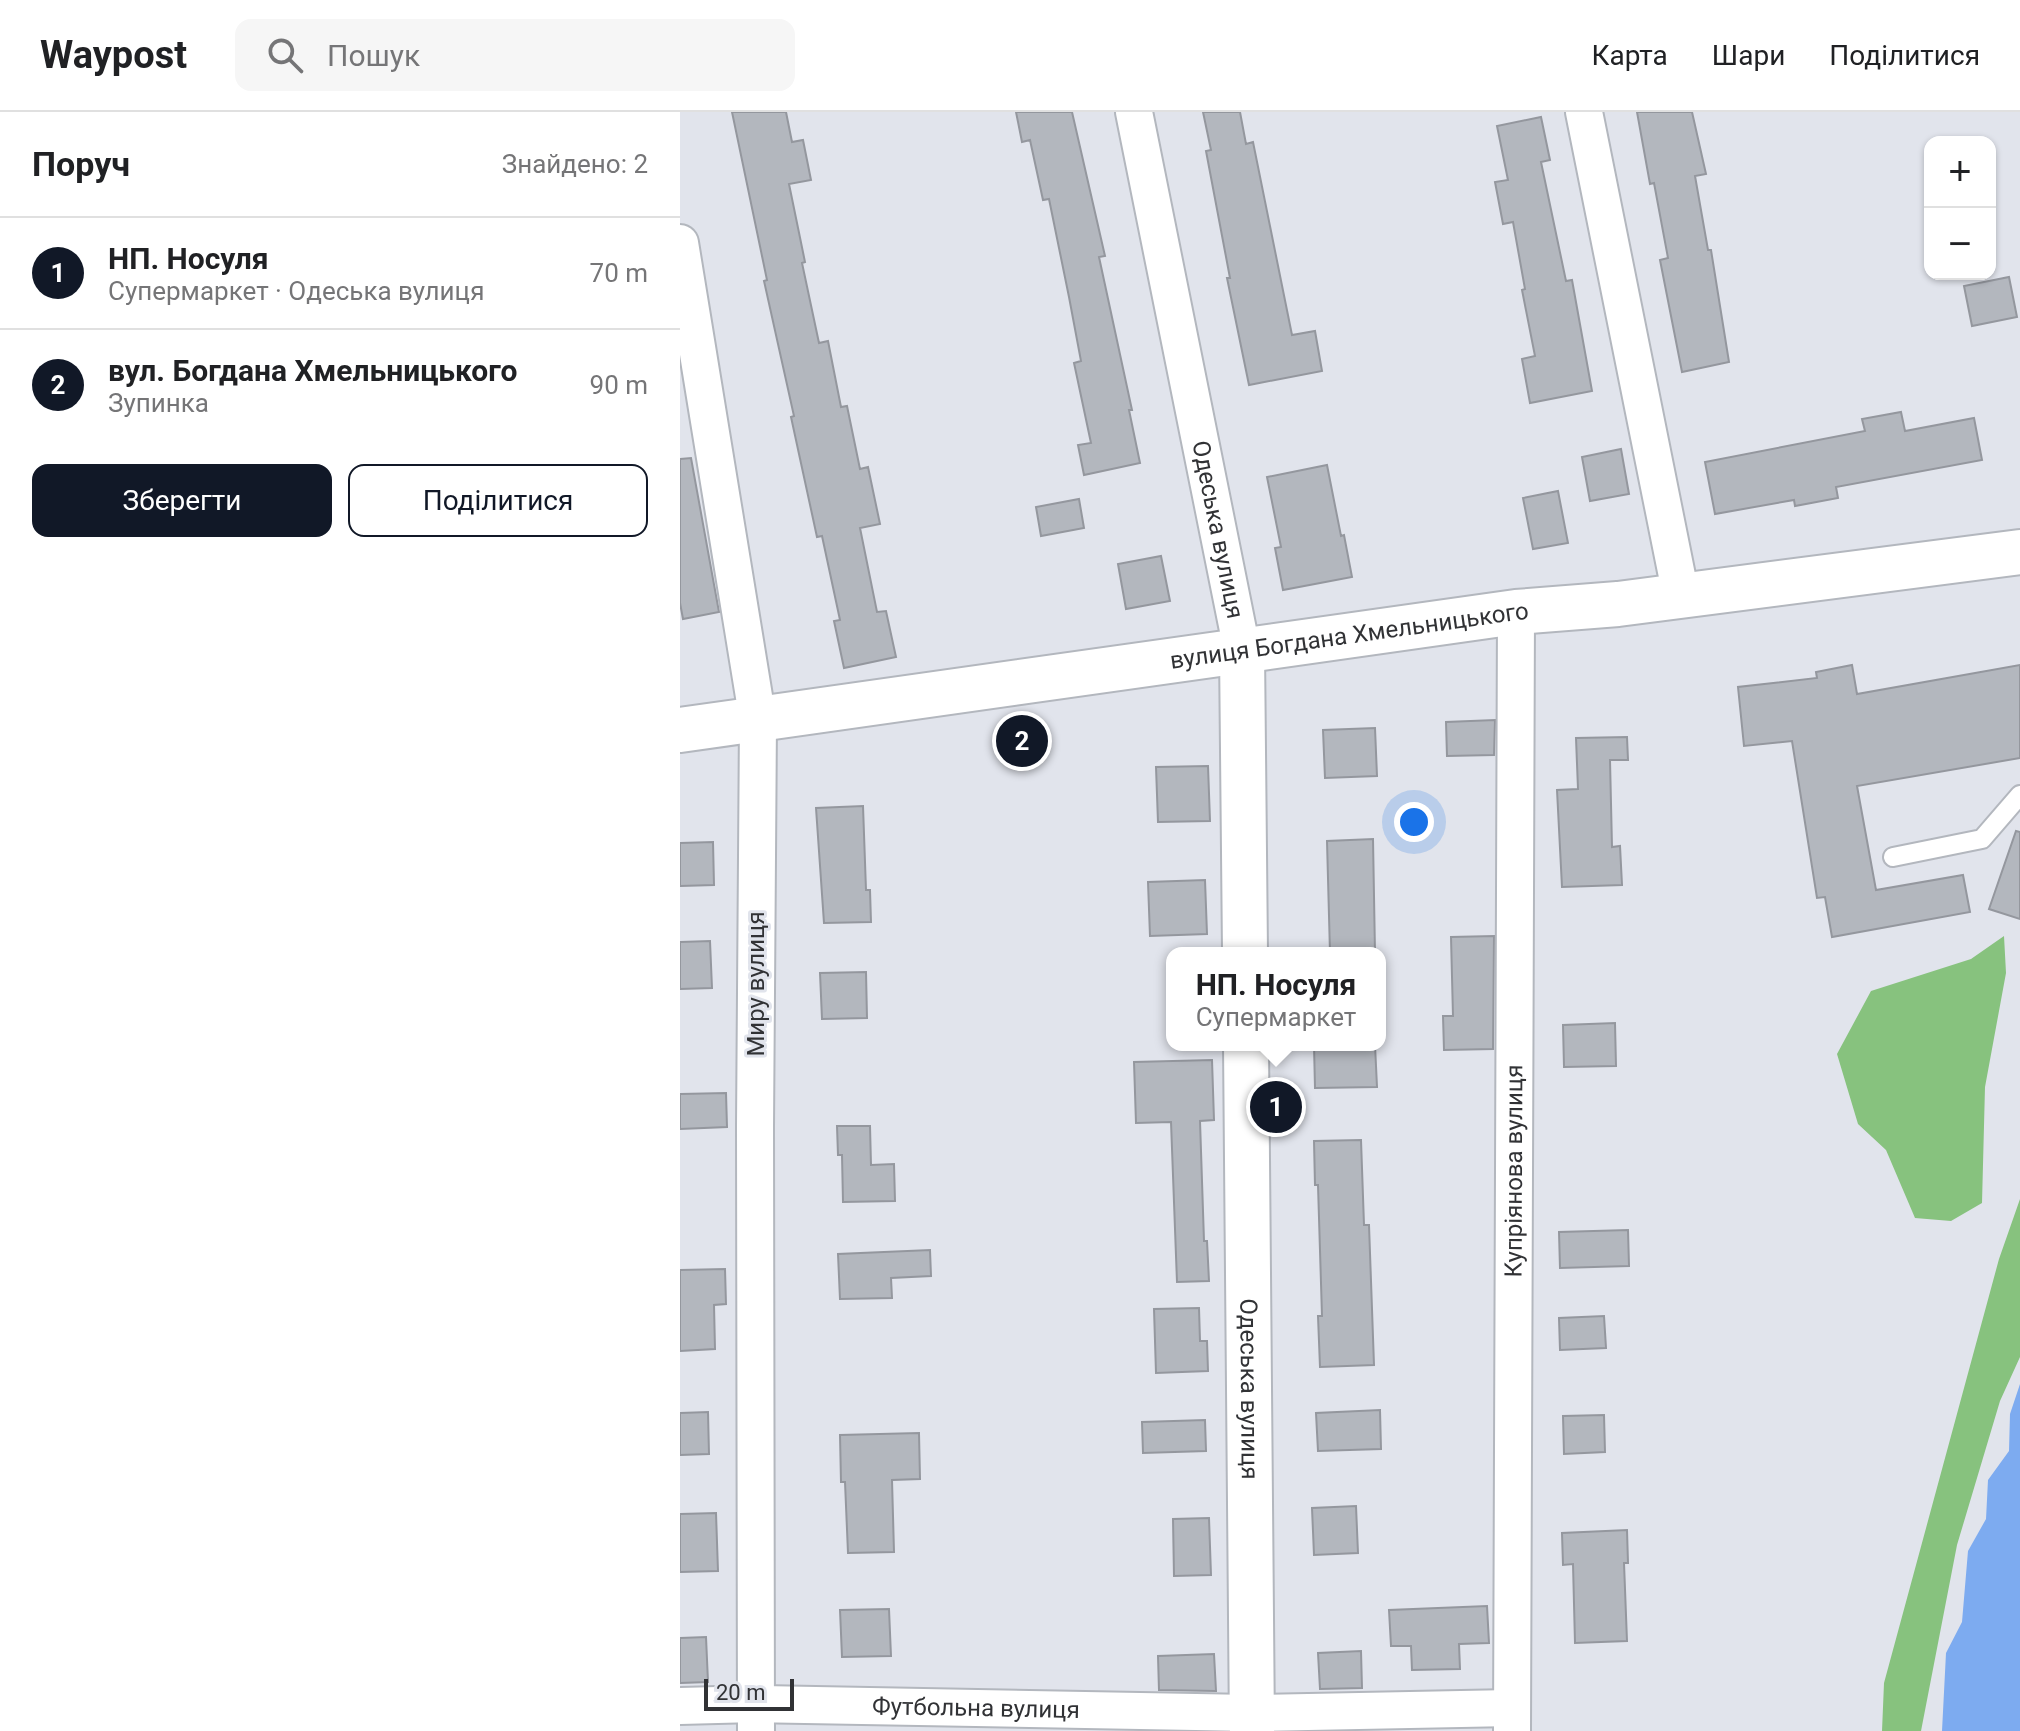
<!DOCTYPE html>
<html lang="uk">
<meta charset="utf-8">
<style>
:root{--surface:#fff;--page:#f6f6f6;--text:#202124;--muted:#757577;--line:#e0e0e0;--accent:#111827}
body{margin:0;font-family:Roboto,sans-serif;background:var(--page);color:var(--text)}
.controls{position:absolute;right:24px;top:24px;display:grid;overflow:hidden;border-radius:16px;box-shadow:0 2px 6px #0004}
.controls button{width:72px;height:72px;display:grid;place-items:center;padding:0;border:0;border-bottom:2px solid var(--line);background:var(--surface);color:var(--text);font:40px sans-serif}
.scale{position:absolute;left:24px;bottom:20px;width:90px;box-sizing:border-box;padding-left:8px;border:4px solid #313235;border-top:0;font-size:22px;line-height:28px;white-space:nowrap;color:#313235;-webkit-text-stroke:6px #e1e4ec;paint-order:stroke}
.you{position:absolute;left:734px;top:710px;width:28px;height:28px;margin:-20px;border:6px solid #fff;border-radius:50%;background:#1a73e8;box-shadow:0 0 0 12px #1a73e833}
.badge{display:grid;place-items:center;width:52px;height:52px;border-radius:50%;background:var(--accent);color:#fff;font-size:26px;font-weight:700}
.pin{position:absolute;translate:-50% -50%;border:4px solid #fff;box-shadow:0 2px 8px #0006}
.popup{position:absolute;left:486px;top:835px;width:220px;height:104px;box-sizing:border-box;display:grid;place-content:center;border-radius:16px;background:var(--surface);filter:drop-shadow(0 2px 6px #0005);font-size:26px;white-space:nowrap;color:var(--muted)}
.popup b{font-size:30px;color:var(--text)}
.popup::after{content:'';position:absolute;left:50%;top:100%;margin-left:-16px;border:16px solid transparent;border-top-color:var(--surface)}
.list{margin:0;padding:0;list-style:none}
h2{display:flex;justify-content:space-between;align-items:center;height:104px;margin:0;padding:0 32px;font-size:34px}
h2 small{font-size:26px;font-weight:400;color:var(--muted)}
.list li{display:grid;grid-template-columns:52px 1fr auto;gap:24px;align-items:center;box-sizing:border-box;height:112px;padding:0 32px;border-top:2px solid var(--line)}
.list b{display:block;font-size:30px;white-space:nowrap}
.list p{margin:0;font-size:26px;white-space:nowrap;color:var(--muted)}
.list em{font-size:26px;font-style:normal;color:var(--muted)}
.actions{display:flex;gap:16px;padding:24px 32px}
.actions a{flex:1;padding:18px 0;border:2px solid var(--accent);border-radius:16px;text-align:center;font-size:28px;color:var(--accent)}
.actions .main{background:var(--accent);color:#fff}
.icon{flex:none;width:44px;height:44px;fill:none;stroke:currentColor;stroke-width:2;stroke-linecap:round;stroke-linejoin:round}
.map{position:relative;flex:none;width:1340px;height:1619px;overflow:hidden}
header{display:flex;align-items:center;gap:48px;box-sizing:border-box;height:112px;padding:0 40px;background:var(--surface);border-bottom:2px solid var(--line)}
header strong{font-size:38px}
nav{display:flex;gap:44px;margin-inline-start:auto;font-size:28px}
.search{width:560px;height:72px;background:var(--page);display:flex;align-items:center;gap:20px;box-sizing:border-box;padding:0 28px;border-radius:16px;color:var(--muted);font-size:30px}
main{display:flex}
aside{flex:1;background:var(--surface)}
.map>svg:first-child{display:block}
</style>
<header>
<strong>Waypost</strong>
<div class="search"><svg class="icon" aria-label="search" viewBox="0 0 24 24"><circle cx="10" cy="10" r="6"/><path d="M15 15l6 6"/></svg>Пошук</div>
<nav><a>Карта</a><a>Шари</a><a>Поділитися</a></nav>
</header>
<main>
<aside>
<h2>Поруч<small>Знайдено: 2</small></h2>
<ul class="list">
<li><span class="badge">1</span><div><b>НП. Носуля</b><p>Супермаркет · Одеська вулиця</p></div><em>70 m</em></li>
<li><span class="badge">2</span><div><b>вул. Богдана Хмельницького</b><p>Зупинка</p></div><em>90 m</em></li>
</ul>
<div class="actions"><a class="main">Зберегти</a><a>Поділитися</a></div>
</aside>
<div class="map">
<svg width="1340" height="1619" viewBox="0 0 1340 1619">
<rect width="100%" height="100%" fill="#e1e4ec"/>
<!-- forest -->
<path fill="#87c27e" d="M1324,824l2,37 -21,114 -3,116 -31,18 -36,-3 -29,-68 -28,-26 -21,-70 34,-63 100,-32z
M1340,1087v158l-20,44 -43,144 -36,186h-39l2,-48 115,-424z"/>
<!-- water -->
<path fill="#7dabf0" d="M1340,1272v347h-78l4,-78 16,-31 6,-71 18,-32 2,-39 21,-29 1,-37z"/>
<!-- building -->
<path fill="#b3b7be" stroke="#94979e" stroke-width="2" d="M52,0h54l6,30 11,-2 8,40 -22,4 16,78 -3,1 17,80 9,-2 13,66 6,-1 13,63 8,-2 12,57 -20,4 17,84 9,-1 10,46 -52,11 -10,-47 6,-1 -18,-84 -5,1 -18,-83 -8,-37 3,-1 -30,-135 3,-1z
M336,0h56l33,144 -6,1 33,153h-3l11,53 -56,12 -6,-30 13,-2 -17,-80 7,-2 -12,-64 -20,-98 -6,1 -13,-60 -8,2z
M523,0h37l6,32 7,-2 39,193 23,-4 7,40 -73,14 -22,-107h3l-24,-127 5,-1z
M957,0h55l14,62 -11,2 13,74h3l18,112 -47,10 -22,-112 8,-2 -14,-75 -4,1z
M861,5l9,43 -9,2 25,119 6,-1 20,111 -62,12 -8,-44 13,-3 -13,-66 3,-1 -12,-67 -10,2 -8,-42 13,-2 -11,-54z
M1329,165l8,40 -45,9 -8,-40z
M1221,300l4,19 69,-13 8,42 -146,27 2,11 -43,8 -1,-6 -79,14 -10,-52 160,-31 -3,-12z
M941,337l8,45 -39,7 -8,-44z
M11,346l28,154 -36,7 -3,-16v-144z
M647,353l14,71 3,-1 8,42 -69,13 -8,-42 6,-1 -14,-70z
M878,379l10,52 -35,6 -10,-51z
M399,387l5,29 -43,8 -5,-29z
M481,444l9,45 -44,8 -8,-45z
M1172,553l5,29 163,-29v93l-163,28 19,104 87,-15 7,37 -138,25 -7,-40 -8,1 -25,-157 -48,5 -6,-59 79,-9 -1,-6z
M815,608l-1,35 -47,1 -1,-34z
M695,616l2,48 -52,2 -2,-48z
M947,625l1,23h-18l2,87 8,-1 2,39 -60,2 -5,-97 21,-1 -2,-51z
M528,654l2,55 -52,1 -2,-55z
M183,694l3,84h4l1,32 -47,1 -8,-115z
M1336,719l4,1v87l-31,-10z
M693,727l2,114h-45l-3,-112z
M33,730l1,43 -34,1v-43z
M525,768l2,54 -57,2 -2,-54z
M814,824l-1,113 -49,1 -1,-34h10l-2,-79z
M30,829l2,47 -32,1v-47z
M186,860l1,46 -45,1 -2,-46z
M935,911l1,43 -52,1 -1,-42z
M634,933h61l2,42 -62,1z
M532,948l2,60 -14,1 4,120h3l2,40 -32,1 -6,-160 -35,1 -2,-61z
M46,981l1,34 -47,2v-35z
M157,1014h33l1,39 23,-1 1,37 -52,1 -1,-47h-4z
M681,1028l3,85h5l5,140 -54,2 -2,-51h4l-4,-131h-3l-1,-44z
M948,1118l1,36 -69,2 -1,-36z
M250,1138l1,26 -40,2 1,20 -52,1 -2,-45z
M45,1157l1,35 -12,1 1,44 -35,2v-81z
M519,1196l1,33h7l1,30 -52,2 -2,-64z
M924,1204l2,32 -46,2 -1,-32z
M700,1298l1,39 -63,2 -2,-38z
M28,1300l1,42 -29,1v-42z
M924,1303l1,37 -41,2 -1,-38z
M525,1308l1,31 -63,2 -1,-31z
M239,1321l1,46 -28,1 2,72 -46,1 -3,-71h-4l-1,-47z
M676,1394l2,47 -44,2 -2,-47z
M36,1401l2,58 -38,1v-58z
M529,1406l2,57 -37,1 -1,-57z
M947,1418l1,33h-4l3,78 -52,2 -2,-79 -10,1 -1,-32z
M807,1494l2,37 -30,1 1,25 -48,1 -1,-24h-20l-2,-36z
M209,1497l2,47 -49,1 -2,-47z
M26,1525l2,45 -28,1v-45z
M681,1539l1,37 -42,1 -2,-36z
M534,1542l2,37 -57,-1 -1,-34z"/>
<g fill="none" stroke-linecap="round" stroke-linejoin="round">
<defs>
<path id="service" d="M1213,745l89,-18 38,-44"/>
<g id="minor">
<path id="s1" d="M454,0l108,538"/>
<path d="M904,0l97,484"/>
<path d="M0,131l78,478 -3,406 1,604"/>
<path id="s2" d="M0,1594l75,-2 496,9 261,-5"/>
<path id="s3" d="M832,1619l4,-1119"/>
</g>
<g id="tertiary">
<path d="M562,538l3,303"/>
<path id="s4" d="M0,618l836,-118 102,-8 402,-52"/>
<path id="s5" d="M566,933l6,686"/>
</g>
</defs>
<!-- service casing -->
<use href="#service" stroke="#b3b7be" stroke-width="22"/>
<!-- minor casing -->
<use href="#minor" stroke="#b3b7be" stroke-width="40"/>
<!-- tertiary casing -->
<use href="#tertiary" stroke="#b3b7be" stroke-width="48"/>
<!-- service -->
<use href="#service" stroke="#fff" stroke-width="18"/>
<!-- minor -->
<use href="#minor" stroke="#fff" stroke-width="36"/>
<!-- tertiary -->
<use href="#tertiary" stroke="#fff" stroke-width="44"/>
</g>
<g text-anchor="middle" stroke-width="6" stroke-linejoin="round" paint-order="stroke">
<!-- street labels -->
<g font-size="24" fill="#313235" stroke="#e1e4ec">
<text dy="8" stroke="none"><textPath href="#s1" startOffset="426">Одеська вулиця</textPath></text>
<text dy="8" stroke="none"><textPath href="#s4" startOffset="676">вулиця Богдана Хмельницького</textPath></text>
<text transform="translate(76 872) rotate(-90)" y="8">Миру вулиця</text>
<text dy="8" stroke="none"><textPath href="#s3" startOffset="560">Купріянова вулиця</textPath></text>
<text dy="8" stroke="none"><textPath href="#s5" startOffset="344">Одеська вулиця</textPath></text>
<text dy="8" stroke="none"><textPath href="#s2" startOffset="296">Футбольна вулиця</textPath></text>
</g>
</g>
</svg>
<div class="controls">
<button>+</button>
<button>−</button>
</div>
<div class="scale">20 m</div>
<div class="you"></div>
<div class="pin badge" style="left:596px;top:995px">1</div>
<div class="popup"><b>НП. Носуля</b>Супермаркет</div>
<div class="pin badge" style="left:342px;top:629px">2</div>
</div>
</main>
